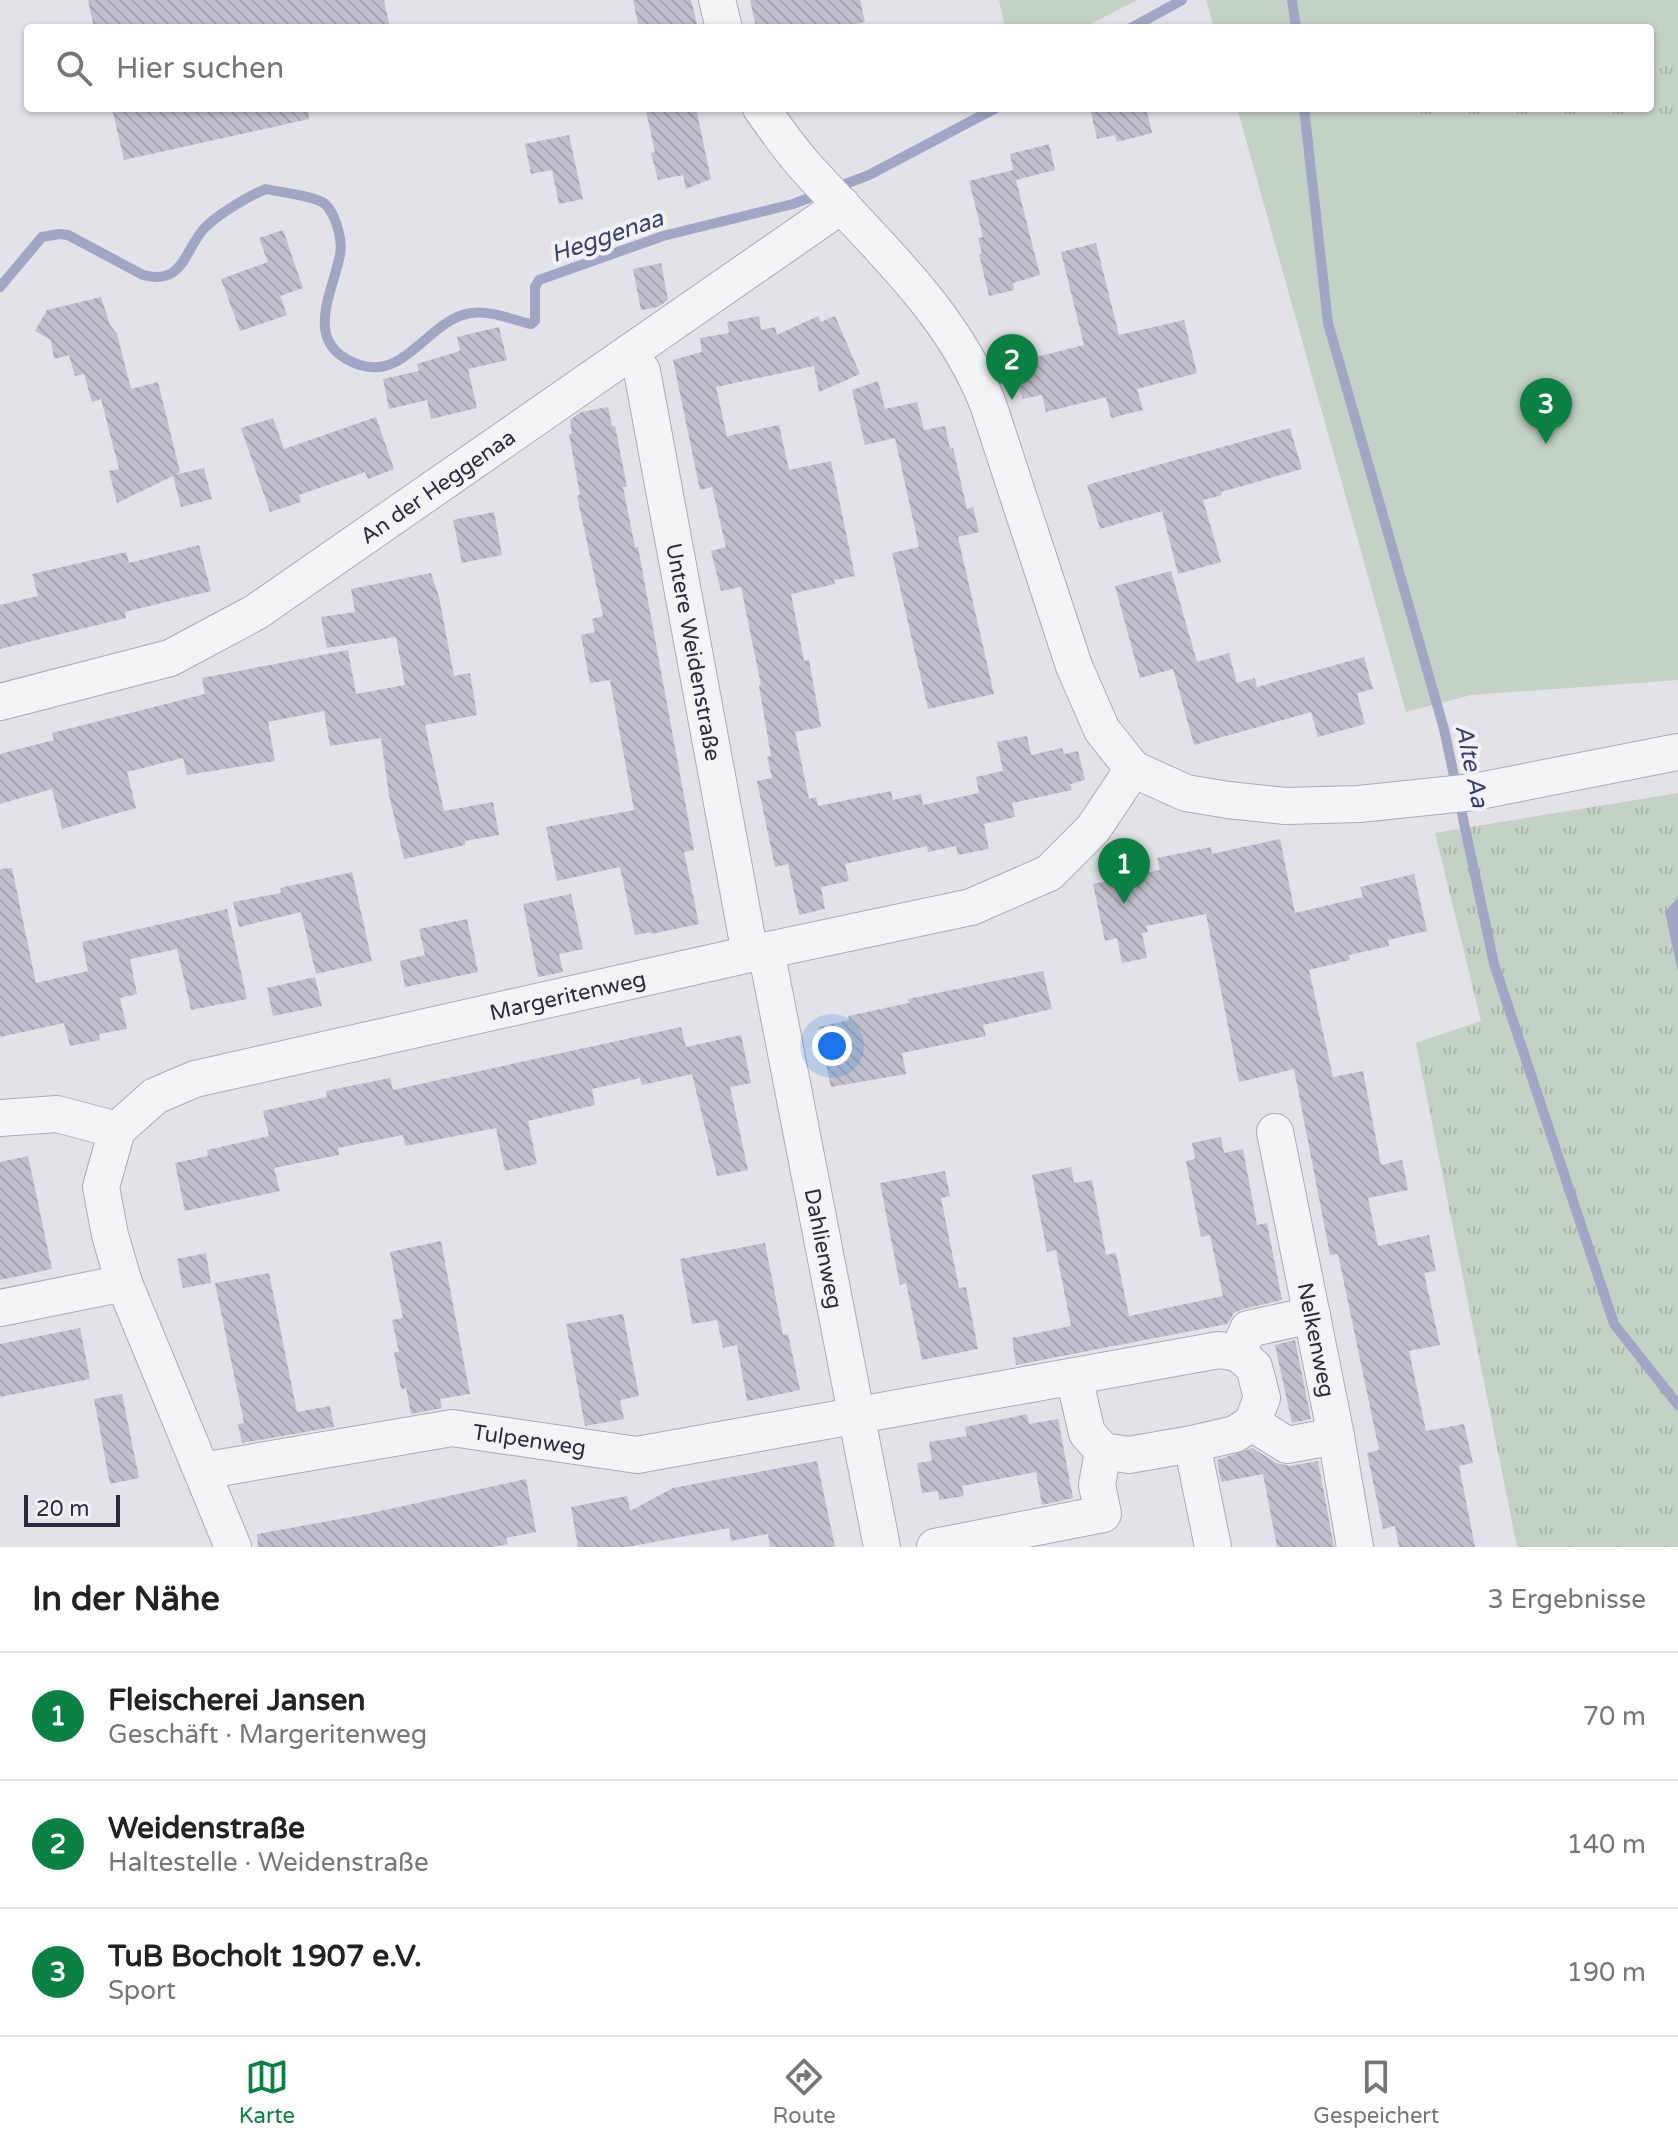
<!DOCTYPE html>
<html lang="de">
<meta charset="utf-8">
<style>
:root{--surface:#fff;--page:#f2f2f2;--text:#222;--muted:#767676;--line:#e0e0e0;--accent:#0b8043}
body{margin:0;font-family:"Varela Round",sans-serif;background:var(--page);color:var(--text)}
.scale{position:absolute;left:24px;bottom:20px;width:96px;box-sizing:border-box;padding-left:8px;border:4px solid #2c2c3e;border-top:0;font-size:22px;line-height:28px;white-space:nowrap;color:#2c2c3e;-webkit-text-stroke:6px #f1f1f6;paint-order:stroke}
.you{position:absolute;left:832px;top:1046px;width:28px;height:28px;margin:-20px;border:6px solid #fff;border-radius:50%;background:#1a73e8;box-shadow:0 0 0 12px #1a73e833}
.badge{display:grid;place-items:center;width:52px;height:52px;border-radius:50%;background:var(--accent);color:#fff;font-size:26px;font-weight:700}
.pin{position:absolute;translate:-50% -66px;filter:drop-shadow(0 2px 4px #0008)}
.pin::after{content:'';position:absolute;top:42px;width:28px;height:24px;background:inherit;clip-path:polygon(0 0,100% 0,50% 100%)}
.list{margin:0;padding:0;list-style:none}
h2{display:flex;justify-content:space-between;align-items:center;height:104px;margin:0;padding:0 32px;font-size:34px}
h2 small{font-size:26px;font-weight:400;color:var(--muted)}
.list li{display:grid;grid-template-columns:52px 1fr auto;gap:24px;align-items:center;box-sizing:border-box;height:128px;padding:0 32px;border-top:2px solid var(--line)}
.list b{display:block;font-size:30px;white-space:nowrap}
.list p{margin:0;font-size:26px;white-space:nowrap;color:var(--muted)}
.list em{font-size:26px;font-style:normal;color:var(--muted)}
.icon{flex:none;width:44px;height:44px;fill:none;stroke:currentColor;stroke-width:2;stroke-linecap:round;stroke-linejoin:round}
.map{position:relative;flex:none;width:1678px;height:1547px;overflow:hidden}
.search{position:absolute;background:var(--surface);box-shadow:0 2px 6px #0004;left:24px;right:24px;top:24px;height:88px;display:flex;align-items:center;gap:20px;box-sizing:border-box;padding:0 28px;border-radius:8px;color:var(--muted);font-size:30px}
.sheet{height:488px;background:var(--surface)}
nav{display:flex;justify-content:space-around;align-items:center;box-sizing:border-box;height:112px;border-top:2px solid var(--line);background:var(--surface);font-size:22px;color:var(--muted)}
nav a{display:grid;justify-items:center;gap:4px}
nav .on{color:var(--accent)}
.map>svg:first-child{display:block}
</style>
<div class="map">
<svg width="1678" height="1547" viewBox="0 0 1678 1547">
<defs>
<pattern id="grass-tufts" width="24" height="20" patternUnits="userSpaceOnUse" patternTransform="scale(2)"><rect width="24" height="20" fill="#c4d1c5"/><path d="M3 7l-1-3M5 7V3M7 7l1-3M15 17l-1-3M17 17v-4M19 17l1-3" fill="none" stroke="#a9b4aa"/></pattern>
<pattern id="building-back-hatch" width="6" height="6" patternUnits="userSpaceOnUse" patternTransform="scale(2)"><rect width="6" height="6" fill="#bfc0cb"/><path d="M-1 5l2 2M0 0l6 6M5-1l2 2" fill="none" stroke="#a4a5af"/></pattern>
</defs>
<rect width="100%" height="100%" fill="#e2e2e8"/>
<!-- grass -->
<path fill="url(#grass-tufts)" d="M1650,44l28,3v68l-271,13 12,-20h231z
M1678,793v754h-161l-101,-504 65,-22 -46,-188z"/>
<!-- park -->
<path fill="#c4d1c5" d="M999,0h138l-54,28h-78z
M1206,0h472v47l-28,-3v-16h-436z
M1237,108h182l-11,20 52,-5 218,-8v565l-207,15 -65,17z"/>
<!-- water -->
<path fill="#a1a6c4" d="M1678,897v75l-13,-60z"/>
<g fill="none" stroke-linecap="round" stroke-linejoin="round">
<!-- stream -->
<path stroke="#a1a6c4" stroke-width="10" d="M1292,0l4,28
M1131,28l51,-28
M1304,108l24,215 116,406 50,235 120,360 64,81
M0,287l42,-50 17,-3 9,1 75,40c39,10 40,-20 59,-44 11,-14 48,-36 64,-42 13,3 50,7 59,15 11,10 18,37 15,51 -8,40 -39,90 20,110 46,15 69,-46 111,-52 19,-3 42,7 60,11l4,-3v-34l4,-7 124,-44 130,-32 76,-29 127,-67"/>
</g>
<!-- building -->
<path fill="url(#building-back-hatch)" d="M88,0h296l6,28h-296z
M633,0h58l7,28h-59z
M750,0h110l5,22 -29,6h-80z
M112,108h196l1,11 -185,41z
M659,108h37l15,71 -25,10 -3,-14 -25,5 -7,-27 4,-1 -9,-41z
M1090,108h56l6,25 -35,9 -2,-7 -18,4z
M569,135l14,64 -24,5 -7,-34 -21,4 -6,-30z
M1049,144l6,26 -39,10 24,95 -27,8 1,7 -25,6 -10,-42 3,-1 -4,-15 5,-1 -14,-56 44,-11 -3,-16z
M283,230l20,58 -23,8 7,19 -47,16 -19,-52 47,-17 -9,-24z
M1096,243l23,92 65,-15 13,53 -60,16 6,21 -32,8 -5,-21 -60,15 -4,-17 -19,4 -11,-26 23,-6 -3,-9 52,-13 -23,-93z
M661,263l7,37 -10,7 -17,3 -8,-41z
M101,297l9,28 7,9 14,55 27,-7 22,90 -6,3 30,-7 8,31 -31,8 -8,-31 -56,27 -8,-32 10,-2 -18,-70 -9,3 -8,-28 -9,2 -6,-21 -15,4 -3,-19 -16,-9 12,-21z
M759,316l2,14 14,-3 2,8 41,-19 3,6 14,-6 25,58 -41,18 -5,-26 -98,21 11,49 52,-11 10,45 42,-9 24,115 -21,4 1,4 -44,10 13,67 5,-1 12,67 -26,5 14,67 7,-2 2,9 73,-15 2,9 28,-6 2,11 56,-12 -3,-16 27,-6 -6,-29 30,-6 4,19 31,-7 2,6 14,-3 7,29 -15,4 2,6 -60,13 3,14 -31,7 5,25 -31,6 -2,-9 -28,6 -1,-6 -82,18 4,17 -28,6 4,22 -26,6 -11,-51 -13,3 -18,-86 15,-3 -5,-21 4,-1 -12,-70 2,-1 -20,-98 -20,4 -10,-40 15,-4 -14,-60 -12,3 -27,-130 29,-8 -2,-14 29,-5 -2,-11z
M499,327l8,33 -39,9 9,39 -46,11 -4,-19 -38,9 -6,-30 36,-8 -2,-7 43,-13 -3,-14z
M878,381l7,28 32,-7 7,28 21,-4 5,23 3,-1 14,61 6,-2 6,25 -21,5 36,157 -66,15 -36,-156 27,-6 -24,-109 -30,7 -13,-55z
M608,407l4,19h3l12,61h-4l12,60h3l56,303 -10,2 15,72 -48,10v-2l-16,3 -15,-68 -63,14 -11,-54 88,-17 -24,-130 -20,3 -9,-48 14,-3 -3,-13 11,-3 -26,-120 3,-1 -11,-61h3l-2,-14 11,-8z
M376,417l18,52 -26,10 -3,-7 -66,23 2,7 -31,10 -29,-84 32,-10 11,31z
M1290,428l12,41 -81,23 1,3 -19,5 18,62 -43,12 -16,-63 -62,18 -13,-44z
M494,512l8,43 -40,8 -9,-43z
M199,545l12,46 -86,21 1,6 -126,31v-44l38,-9 -6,-22 94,-22 3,11z
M1171,571l26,91 32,-9 8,30 18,-5 2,9 107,-30 9,32 -16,4 8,31 -47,13 -7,-25 -117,33 -21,-76 -33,9 -25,-92z
M431,573l8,24 15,79 16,-3 7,42 -52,10 19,86 49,-9 6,33 -34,6v4l-61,14 -15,-64 -8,-57 -51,8 -6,-35 -56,11 7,39 -88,14 -4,-17 -56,14 9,36 -74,21 -10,-40 -52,15v-50l54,-14 -2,-7 153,-39 -3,-16 146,-28 8,44 49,-9 -9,-48 -69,11 -6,-31 34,-5 -4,-23z
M1280,839l15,74 68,-16 -3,-10 54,-13 13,57 -39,9 1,6 -40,9 1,5 -41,10 24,107 30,-6 18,94 21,-5 6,30 -40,8 10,48 51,-11 7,36 -12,2 16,72 -31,6 17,80 38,-7 9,39 -14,3 16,81h-76l-4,-21 -12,3 -16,-76 12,-3 -41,-196 -8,1 -36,-186 -55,13 -33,-168 -60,12 2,6 -6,1 5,25 -25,5 -5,-25 -12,3 -12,-57 67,-14 -3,-12 54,-11 1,7z
M12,868l24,115 52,-12 -6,-29 145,-33 20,90 -56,11 -14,-61 -47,10 7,35 -17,4 7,31 -28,5 1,6 -30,6 -6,-23 -64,14v-168z
M352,872l20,89 -56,13 -15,-62 -62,15 -6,-25 48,-9 -1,-5z
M571,894l12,55 -24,5 4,18 -25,5 -15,-73z
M467,919l11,53 -73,15 -5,-26 25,-6 -6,-26z
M1043,971l9,38 -69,16 3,11 -84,17 4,21 -75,13 -13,-60 31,-7 -1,-4 61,-13 -1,-4z
M315,977l7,29 -49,10 -6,-28z
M681,1027l5,20 55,-12 10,48 -21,4 18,83 -31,6 -25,-102 -50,11 -2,-7 -48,11 3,16 -67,16 9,43 -32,7 -9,-43 -91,18 -2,-11 -65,13 1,7 -65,13 6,23 -95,20 -10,-48 33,-7 -1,-6 62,-14 -6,-25 64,-14 -1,-6 64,-13 3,12z
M1221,1137l3,16 19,-4 14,76 10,-2 15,77 -39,9 -9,4 -7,11 -211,41 -4,-27 59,-12 -15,-76 -9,2 -15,-77 39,-8 3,16 18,-3 14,75 10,-2 13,63 94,-20 -13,-61 -9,2 -15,-76 9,-2 -3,-16z
M28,1156l24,113 -52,11v-118z
M945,1171l5,25 -9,2 18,90 7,-1 12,62 -56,11 -16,-77 -6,2 -20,-102z
M441,1241l29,153 -30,5 2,9 -31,6 -5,-26 -5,1 -7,-37h5l-7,-32 11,-2 -13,-66z
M765,1243l18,92 5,-1 12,56 -53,11 -10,-56 -14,3 -6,-28 -25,4 -12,-65z
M206,1253l5,30 -28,5 -6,-29z
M269,1273l28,139 33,-6 4,21 -92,16 -4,-19 6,-1 -29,-140z
M623,1314l16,82 -19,4 4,19 -39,7 -19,-102z
M80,1328l10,51 -90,18v-53z
M1295,1340l16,79 -19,4 -17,-78z
M122,1394l17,84 -29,6 -16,-85z
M1027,1414l2,10 29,-5 15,79 -31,7 -6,-33 -74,14 2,10 -25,4 -1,-9 -16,2 -5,-30 15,-2 -3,-19 38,-6 -2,-9z
M1253,1448l23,15 14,3 28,-5 16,86h-57l-14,-73 -42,8 -4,-22z
M817,1461l18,86h-65l-2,-13 -37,7 -2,-13 -102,19h-49l-7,-40 56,-11 3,15 43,-23z
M526,1479l10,53 -30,6 2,6 -15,3h-235l-1,-13 110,-20z"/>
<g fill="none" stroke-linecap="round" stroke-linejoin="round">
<defs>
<g id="street">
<path d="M717,0l7,28"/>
<path d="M761,108c14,20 28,40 44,58 66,74 149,146 184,241l85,259 28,64 31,39 53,24 42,7 57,6 74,-2 115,-12 204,-40"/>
<path id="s1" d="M629,353l13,18 108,583"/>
<path id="s2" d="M0,702l170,-44 86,-46 586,-407"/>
<path id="s3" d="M766,950l116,597"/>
<path d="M0,1118l57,-4 60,16"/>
<path id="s4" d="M1275,1132l61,304 19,111"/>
<path d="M0,1308l124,-25"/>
<path d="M1238,1353l10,-24 64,-14"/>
<path d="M1252,1423l35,22 49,-9"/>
<path d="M1192,1444l21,103"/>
<path id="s5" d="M202,1471l250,-43 185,27 582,-105 19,3 16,14 8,31 -10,25 -17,11 -43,10 -63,11 -26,-4 -16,-18 -13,-56"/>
<path id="s6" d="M233,1547l-109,-264 -14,-48 -9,-48 16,-57 38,-34 40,-17 555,-125 221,-47 78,-34 44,-44 40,-60"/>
<path d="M935,1547l168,-33 -6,-29 6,-34"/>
</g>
</defs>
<!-- street casing -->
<use href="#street" stroke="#ababb5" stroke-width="38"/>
<!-- street -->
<use href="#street" stroke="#f4f4f7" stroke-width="36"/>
</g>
<g text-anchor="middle" stroke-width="8" stroke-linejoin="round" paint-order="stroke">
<!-- street labels -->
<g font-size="22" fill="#2c2c3e" stroke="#f1f1f6">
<text dy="8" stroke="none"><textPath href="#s2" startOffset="494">An der Heggenaa</textPath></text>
<text dy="8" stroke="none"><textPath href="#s1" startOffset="308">Untere Weidenstraße</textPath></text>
<text dy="8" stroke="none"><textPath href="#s6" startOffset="920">Margeritenweg</textPath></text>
<text dy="8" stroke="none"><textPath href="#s3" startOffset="304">Dahlienweg</textPath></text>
<text dy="8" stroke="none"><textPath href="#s4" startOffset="212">Nelkenweg</textPath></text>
<text dy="8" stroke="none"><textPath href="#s5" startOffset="332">Tulpenweg</textPath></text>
</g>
<!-- water labels -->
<g font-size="24" font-style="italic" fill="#3a406e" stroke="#f1f1f6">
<text transform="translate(607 236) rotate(-19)" y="8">Heggenaa</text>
<text transform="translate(1472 766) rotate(78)" y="8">Alte Aa</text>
</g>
</g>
</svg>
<div class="scale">20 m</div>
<div class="you"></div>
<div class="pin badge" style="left:1124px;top:904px">1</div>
<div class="pin badge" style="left:1012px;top:400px">2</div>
<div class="pin badge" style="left:1546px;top:444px">3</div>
<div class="search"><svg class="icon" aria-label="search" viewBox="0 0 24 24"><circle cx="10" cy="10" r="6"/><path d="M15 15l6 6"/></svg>Hier suchen</div>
</div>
<section class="sheet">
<h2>In der Nähe<small>3 Ergebnisse</small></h2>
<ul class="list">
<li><span class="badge">1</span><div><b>Fleischerei Jansen</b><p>Geschäft · Margeritenweg</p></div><em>70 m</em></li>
<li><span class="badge">2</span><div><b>Weidenstraße</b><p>Haltestelle · Weidenstraße</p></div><em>140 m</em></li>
<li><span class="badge">3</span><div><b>TuB Bocholt 1907 e.V.</b><p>Sport</p></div><em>190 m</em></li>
</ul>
</section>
<nav>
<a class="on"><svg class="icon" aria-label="map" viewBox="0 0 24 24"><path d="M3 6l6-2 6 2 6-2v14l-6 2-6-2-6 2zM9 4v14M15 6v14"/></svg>Karte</a>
<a><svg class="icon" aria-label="directions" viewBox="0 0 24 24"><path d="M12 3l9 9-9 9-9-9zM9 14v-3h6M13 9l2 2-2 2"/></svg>Route</a>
<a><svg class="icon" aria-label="saved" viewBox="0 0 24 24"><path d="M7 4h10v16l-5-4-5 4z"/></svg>Gespeichert</a>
</nav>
